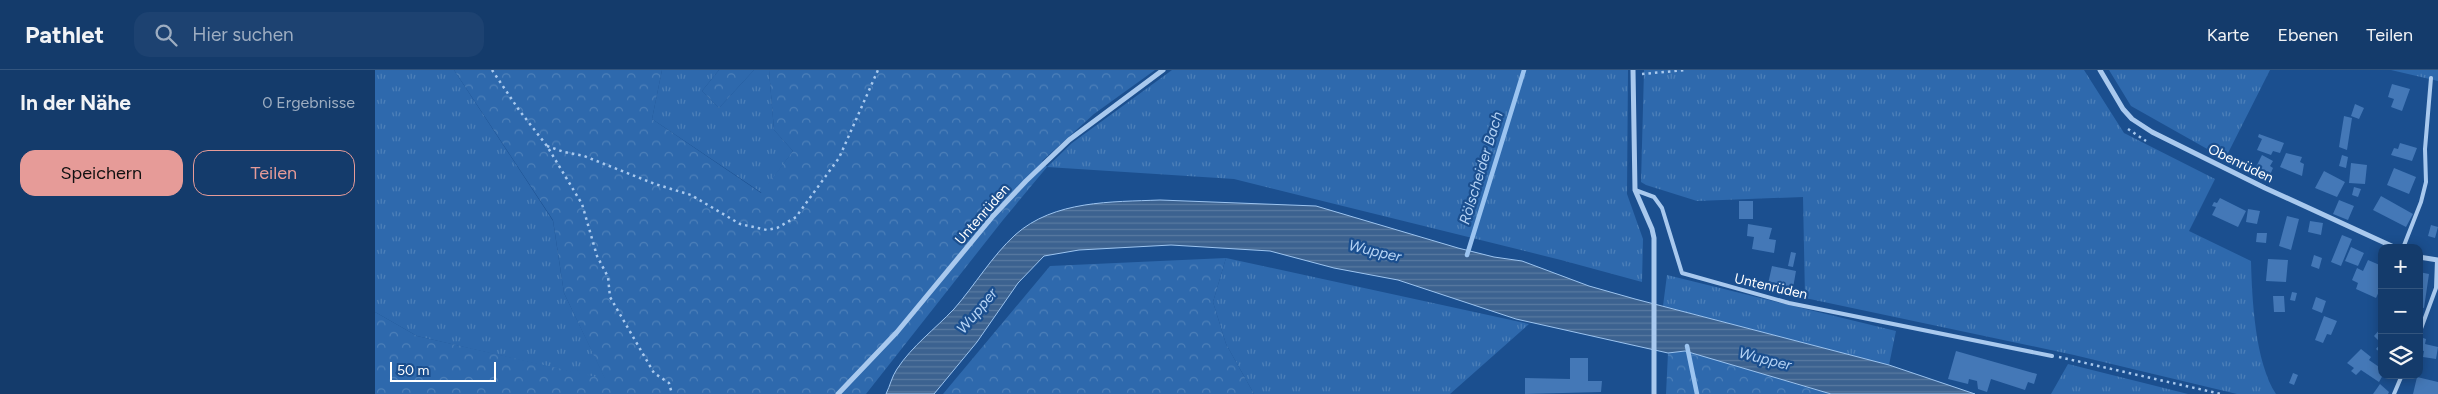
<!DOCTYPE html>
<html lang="de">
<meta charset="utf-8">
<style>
:root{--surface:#143b6b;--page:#1d4271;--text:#f1f3f6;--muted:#9dadc1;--line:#33557e;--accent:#e69b98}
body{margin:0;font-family:Figtree,sans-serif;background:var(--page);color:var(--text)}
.controls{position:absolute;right:15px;bottom:15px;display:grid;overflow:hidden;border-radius:10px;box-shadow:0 2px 12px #0003}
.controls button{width:45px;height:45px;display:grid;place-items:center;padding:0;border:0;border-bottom:1px solid var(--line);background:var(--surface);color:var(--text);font:25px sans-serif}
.scale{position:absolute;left:15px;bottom:12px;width:106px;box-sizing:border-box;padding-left:5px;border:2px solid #fff;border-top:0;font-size:14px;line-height:18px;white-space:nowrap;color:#fff;-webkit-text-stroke:4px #1b4f8f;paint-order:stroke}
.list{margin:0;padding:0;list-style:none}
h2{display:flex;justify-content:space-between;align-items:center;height:65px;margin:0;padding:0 20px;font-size:21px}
h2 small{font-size:16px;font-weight:400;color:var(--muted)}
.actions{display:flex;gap:10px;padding:15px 20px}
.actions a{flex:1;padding:11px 0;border:1px solid var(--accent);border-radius:15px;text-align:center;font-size:18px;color:var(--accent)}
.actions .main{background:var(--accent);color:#111}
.icon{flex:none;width:28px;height:28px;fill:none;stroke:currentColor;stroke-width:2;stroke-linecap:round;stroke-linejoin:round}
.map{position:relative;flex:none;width:2063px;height:324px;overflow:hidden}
header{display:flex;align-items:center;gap:30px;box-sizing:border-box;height:70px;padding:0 25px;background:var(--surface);border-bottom:1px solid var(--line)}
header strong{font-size:24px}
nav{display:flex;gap:28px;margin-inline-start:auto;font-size:18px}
.search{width:350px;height:45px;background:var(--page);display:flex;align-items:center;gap:12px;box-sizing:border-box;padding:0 18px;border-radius:15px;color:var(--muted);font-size:19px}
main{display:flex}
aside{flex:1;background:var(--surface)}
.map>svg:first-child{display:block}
</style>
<header>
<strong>Pathlet</strong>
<div class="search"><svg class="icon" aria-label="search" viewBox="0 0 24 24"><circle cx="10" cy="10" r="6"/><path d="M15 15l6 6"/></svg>Hier suchen</div>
<nav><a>Karte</a><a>Ebenen</a><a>Teilen</a></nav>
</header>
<main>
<aside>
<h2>In der Nähe<small>0 Ergebnisse</small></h2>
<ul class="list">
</ul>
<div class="actions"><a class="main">Speichern</a><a>Teilen</a></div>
</aside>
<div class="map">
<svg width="2063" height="324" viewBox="0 0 2063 324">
<defs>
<pattern id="grass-tufts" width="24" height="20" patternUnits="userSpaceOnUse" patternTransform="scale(1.25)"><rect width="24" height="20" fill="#2e69ad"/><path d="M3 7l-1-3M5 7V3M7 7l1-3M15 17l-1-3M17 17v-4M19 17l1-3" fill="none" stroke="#4d80b9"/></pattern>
<pattern id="forest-crowns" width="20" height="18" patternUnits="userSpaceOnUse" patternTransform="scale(1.25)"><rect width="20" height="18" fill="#2e69ad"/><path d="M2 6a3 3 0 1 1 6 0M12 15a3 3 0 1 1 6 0" fill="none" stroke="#4d80b9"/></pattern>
<pattern id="water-rules" width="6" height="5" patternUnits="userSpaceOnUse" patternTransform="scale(1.25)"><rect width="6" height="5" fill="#3c6290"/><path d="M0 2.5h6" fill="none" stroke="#597aa1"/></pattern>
</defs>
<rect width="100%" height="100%" fill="#1b4f8f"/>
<!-- grass -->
<path fill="url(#grass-tufts)" d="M0,0h79l99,151 11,72 42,87 -189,-44 -42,-24z
M287,0h57l-17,21 17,17 35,-38h15l5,60 19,21 -31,42 -110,-74z
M797,0h456l-1,124 16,45 -1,43 -81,-22 -327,-81 -187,-12 25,-24z
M1269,0h440l40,63 91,46 -26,52 62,30c1,38 4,101 25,133h-39l-163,-39 -269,-57 -2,-101 -106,4 -51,-16 -5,-3z
M1734,0h161l-45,89 -94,-53z
M2016,0h47v11z
M851,188l303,66 -79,70h-196l-28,-50 -13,-42z
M1292,205l229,56 -7,34 -226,-59z
M1693,294l120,30h-137z"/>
<!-- forest -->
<path fill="url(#forest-crowns)" d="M79,0h208l-10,49 109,74 32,-42 -19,-21 -5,-60h386l-61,44 -52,47 5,6 -44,53 -137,174h-491v-82l42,24 188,43 -41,-86 -11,-73z
M344,0h35l-35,38 -17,-17z
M851,188l-13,44 13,42 28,50h-311l107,-128z
M1310,281c49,13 97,30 146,43h-165l2,-41z"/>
<!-- water -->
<path fill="url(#water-rules)" stroke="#9cc4f0" d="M785,130l156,6 142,42 36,9 28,4 67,25 46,13 254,66 86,29h-144l-146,-43 -17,2 -152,-34 -118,-39 -64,-12 -64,-17 -99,-6 -92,5 -35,6 -26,27 -41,59 -43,52h-48c4,-8 6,-18 11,-25 15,-23 38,-40 57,-60 21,-24 38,-53 61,-74 39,-35 97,-33 145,-35z"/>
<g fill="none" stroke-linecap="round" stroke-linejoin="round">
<!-- stream -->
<path stroke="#9cc4f0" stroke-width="4.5" d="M1092,185l57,-185
M1312,276l10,48"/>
</g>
<!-- building -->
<path fill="#4478b7" d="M2017,14l18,5 -8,22 -11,-4 3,-8 -6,-2z
M1980,34l9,4 -5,11 -8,-3z
M1969,46l8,2 -5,32 -8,-3z
M1884,64l25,9 -4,10 -7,-2 -2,4 -14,-5 5,-11 -4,-2z
M2025,73l17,5 -5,13 -21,-6 3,-7 4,1z
M1911,83l16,4 -2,5 4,2 -2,12 -22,-9z
M1887,85l11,6 -3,5 3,2 -6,14 -15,-7z
M1967,85l6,2 -2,11 -7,-2z
M1976,93l16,2 -2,19 -16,-1z
M2019,98l22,9 -7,17 -22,-9z
M1949,101l21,11 -8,15 -22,-9z
M1979,117l7,2 -3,8 -6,-2z
M2006,126l32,18 -7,13 -33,-17z
M1845,128l26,13 -8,16 -26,-12 4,-8 -4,-1 2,-4 3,1z
M1964,130l15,6 -6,14 -15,-6z
M1364,131h14v18h-14z
M1873,139l12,2 -3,13 -11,-2z
M1912,146l12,3 -8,31 -12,-4z
M1935,151l13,2 -2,12 -13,-3z
M1373,154l24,4 -3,11 7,1 -2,13 -22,-4 2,-12 -7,-1z
M2056,155l7,2 -3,11 -7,-2z
M1882,163h10l-1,10 -10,-1z
M1967,165l10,4 -11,27 -10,-4z
M1976,177l13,6 -6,13 -13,-5z
M1416,182l5,1 -3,14 -5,-1z
M1939,185l8,3 -3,11 -8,-3z
M1893,189l20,1 -2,22 -20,-1z
M1993,190l14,6v19l-6,13 -20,-9 2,-6 -6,-3 5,-12 6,3z
M1397,196l24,5 -3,17 -25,-4z
M2044,202l10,2 -5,34 -5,-1z
M1917,222l5,1 -2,8 -5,-1z
M1898,226h11l1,16h-11z
M1941,227l10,4 -4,12 -10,-4z
M1949,246l13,5 -6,14 -4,-1 -4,9 -8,-3z
M2007,257v27l-6,-5 5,-6 -7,-7z
M2045,267l6,2 -1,5 13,3 -2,12 -13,-2 1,-6 -5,-1z
M1986,279l10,8 -2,3 13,9 1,6 -4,7 -18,-12 -5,5 -5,-4 3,-3 -7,-5z
M1581,281l81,23 -3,10 -6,-2 -3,8 -34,-11 -4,13 -9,-3 -1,-8 -8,-2 -1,5 -20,-5z
M1195,288h18v23h14l-1,11 -76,2v-16l45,1z
M1918,303l5,2 -4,10 -5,-2z
M2042,307l21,5v12h-25z
M2005,314l9,8 -1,2h-15z"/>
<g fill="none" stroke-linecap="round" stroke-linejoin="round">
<!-- path -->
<path stroke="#a9c9ee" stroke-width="2.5" stroke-dasharray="2.5 4" stroke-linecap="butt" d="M117,0l27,40 28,36 35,58 15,52 11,21 2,20 44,76 15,10 3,11
M1267,4l44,-4
M1753,59l18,12
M172,76l17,6 20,4 71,28 36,11 49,29 27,6 10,-2 19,-11 43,-59 39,-88
M1684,287l162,37"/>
<!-- service -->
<path stroke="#a9c9ee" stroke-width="4" d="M1260,120l19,7 8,11 20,65 107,30 263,53
M2028,178l18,-46 5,-20 -1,-33 6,-71
M2044,264l17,-46 1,-28
M2019,324l8,-19"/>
<!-- minor -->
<path stroke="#a9c9ee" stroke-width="5" d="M1258,0l2,120 17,39 2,9v156
M1725,0l23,39 9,10 20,13 113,56 131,60
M2044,187l19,3
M463,324l59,-62 96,-116 33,-35 43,-41 94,-70"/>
</g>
<g text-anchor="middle" stroke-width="4.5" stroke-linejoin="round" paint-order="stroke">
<!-- street labels -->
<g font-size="14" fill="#fff" stroke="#1b4f8f">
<text transform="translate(1866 93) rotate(26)" y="5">Obenrüden</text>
<text transform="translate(607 144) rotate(-49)" y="5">Untenrüden</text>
<text transform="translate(1396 216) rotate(13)" y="5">Untenrüden</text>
</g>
<!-- water labels -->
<g font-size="15" font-style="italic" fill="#b5d3f5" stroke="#1b4f8f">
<text transform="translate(1106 98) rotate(-73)" y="5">Rölscheider Bach</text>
<text transform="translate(1000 181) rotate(13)" y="5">Wupper</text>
<text transform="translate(602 241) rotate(-50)" y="5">Wupper</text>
<text transform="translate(1390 289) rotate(14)" y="5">Wupper</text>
</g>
</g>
</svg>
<div class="controls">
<button>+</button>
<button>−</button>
<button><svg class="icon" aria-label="layers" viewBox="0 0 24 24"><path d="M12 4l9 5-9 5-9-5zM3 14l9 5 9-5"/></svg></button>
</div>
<div class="scale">50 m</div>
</div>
</main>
